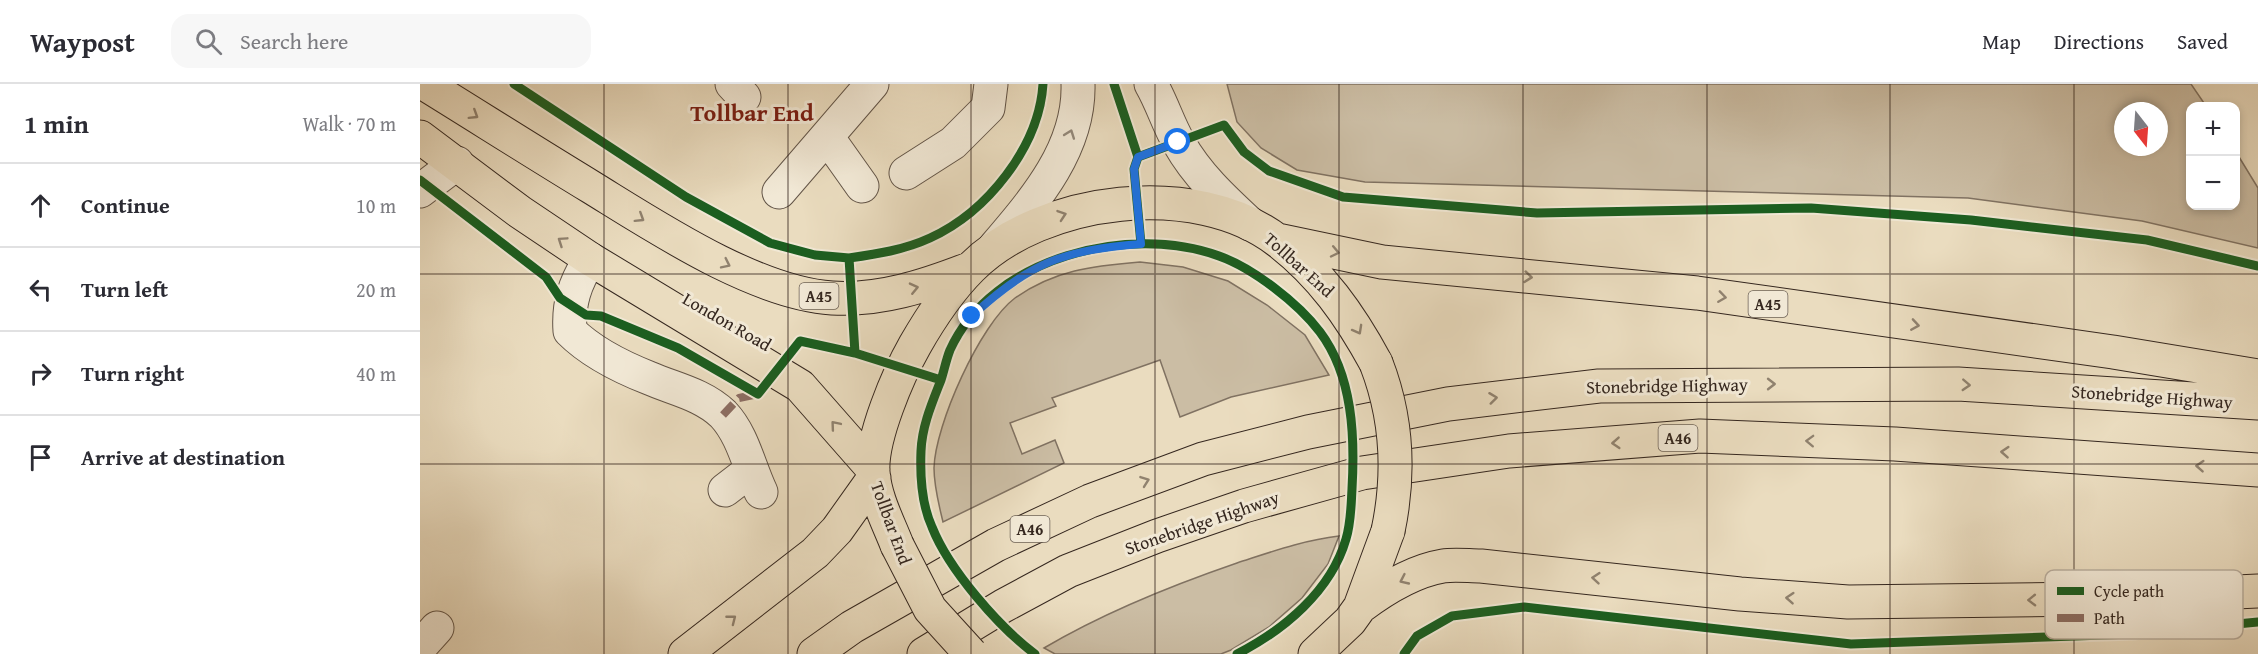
<!DOCTYPE html>
<meta charset="utf-8">
<style>
:root{--surface:#fff;--page:#f7f7f7;--text:#2b2b33;--muted:#7c7c81;--line:#e1e1e2}
body{margin:0;font-family:"Gentium Book Plus",serif;background:var(--page);color:var(--text)}
.controls{position:absolute;right:18px;top:18px;display:grid;overflow:hidden;border-radius:12px;box-shadow:0 3px 9px #0003}
.controls button{width:54px;height:54px;display:grid;place-items:center;padding:0;border:0;border-bottom:2px solid var(--line);background:var(--surface);color:var(--text);font:30px sans-serif}
.compass{position:absolute;left:1694px;top:18px;width:54px;height:54px;border-radius:50%;background:var(--surface);box-shadow:0 3px 9px #0003;rotate:163deg}
.stop{position:absolute;width:18px;height:18px;margin:-14px;border:4px solid #1a73e8;border-radius:50%;background:#fff}
.stop.end{background:#1a73e8;border-color:#fff;box-shadow:0 2px 6px #0008}
.list{margin:0;padding:0;list-style:none}
h2{display:flex;justify-content:space-between;align-items:center;height:78px;margin:0;padding:0 24px;font-size:26px}
h2 small{font-size:20px;font-weight:400;color:var(--muted)}
.list li{display:grid;grid-template-columns:39px 1fr auto;gap:18px;align-items:center;box-sizing:border-box;height:84px;padding:0 24px;border-top:2px solid var(--line)}
.list b{display:block;font-size:22px;white-space:nowrap}
.list em{font-size:20px;font-style:normal;color:var(--muted)}
.icon{flex:none;width:33px;height:33px;fill:none;stroke:currentColor;stroke-width:2;stroke-linecap:round;stroke-linejoin:round}
.map{position:relative;flex:none;width:1838px;height:570px;overflow:hidden}
header{display:flex;align-items:center;gap:36px;box-sizing:border-box;height:84px;padding:0 30px;background:var(--surface);border-bottom:2px solid var(--line)}
header strong{font-size:28px}
nav{display:flex;gap:33px;margin-inline-start:auto;font-size:21px}
.search{width:420px;height:54px;background:var(--page);display:flex;align-items:center;gap:15px;box-sizing:border-box;padding:0 21px;border-radius:18px;color:var(--muted);font-size:22px}
main{display:flex}
aside{flex:1;background:var(--surface)}
.map>svg:first-child{display:block}
</style>
<header>
<strong>Waypost</strong>
<div class="search"><svg class="icon" aria-label="search" viewBox="0 0 24 24"><circle cx="10" cy="10" r="6"/><path d="M15 15l6 6"/></svg>Search here</div>
<nav><a>Map</a><a>Directions</a><a>Saved</a></nav>
</header>
<main>
<aside>
<h2>1 min<small>Walk · 70 m</small></h2>
<ul class="list">
<li><svg class="icon" aria-label="ahead" viewBox="0 0 24 24"><path d="M12 20V5M6 11l6-6 6 6"/></svg><div><b>Continue</b></div><em>10 m</em></li>
<li><svg class="icon" aria-label="left" viewBox="0 0 24 24"><path d="M17 20v-9H6M10 6l-5 5 5 5"/></svg><div><b>Turn left</b></div><em>20 m</em></li>
<li><svg class="icon" aria-label="right" viewBox="0 0 24 24"><path d="M7 20v-9h11M14 6l5 5-5 5"/></svg><div><b>Turn right</b></div><em>40 m</em></li>
<li><svg class="icon" aria-label="arrive" viewBox="0 0 24 24"><path d="M6 21V4h12l-3 4 3 4H6"/></svg><div><b>Arrive at destination</b></div></li>
</ul>
</aside>
<div class="map">
<svg width="1838" height="570" viewBox="0 0 1838 570">
<rect width="100%" height="100%" fill="#eadcbf"/>
<filter id="stains"><feTurbulence type="fractalNoise" baseFrequency=".00333" numOctaves="4"/><feColorMatrix values="0 0 0 0 .2 0 0 0 0 .09 0 0 0 0 .02 0 0 0 .5 -.17"/></filter>
<radialGradient id="worn" r=".72"><stop offset=".6" stop-color="#630" stop-opacity="0"/><stop offset="1" stop-color="#630" stop-opacity=".3"/></radialGradient>
<!-- green -->
<path fill="#cbbda4" stroke="#807262" stroke-width="1.5" fill-rule="evenodd" d="M807,0h964l15,22h-16v100h46v-54l22,36v60l-116,-27 -174,-23 -603,-16 -68,-12 -36,-22 -24,-26zM1703,27h36v36h-36z
M720,178l43,5 45,14 39,24 38,30 24,40 -98,22 -51,20 -20,-57 -108,38 4,8 -46,17 12,31 33,-14 9,23 -121,59c-4,-17 -9,-35 -9,-54 1,-43 46,-144 81,-170 40,-28 77,-32 125,-36z
M919,452l-11,28 -26,34 -33,29 -38,23 -10,4h-166l-11,-6c61,-36 126,-62 193,-85 34,-11 67,-23 102,-27z"/>
<g fill="none" stroke-linecap="round" stroke-linejoin="round">
<defs>
<path id="minor" d="M312,0l12,13
M731,0c11,19 17,40 28,59 18,32 44,56 71,81
M408,54l34,48
M486,89l47,-30 35,-35 3,-24
M0,107l37,-28
M359,108l93,-108
M574,164c40,-47 86,-99 84,-164
M170,175c-15,24 -22,44 -20,72 21,21 51,36 79,47 25,11 53,16 74,36 20,21 26,53 38,78
M305,406l26,-20
M0,563l17,-19"/>
<path id="highway" d="M5,0c55,34 110,69 166,103 65,40 164,106 241,111 48,3 93,-12 137,-29
M0,53l100,75 70,47 210,127 73,83
M857,156l105,22 315,31 416,59 145,24
M477,461c-9,-23 -22,-47 -24,-73 -2,-34 25,-97 42,-127 16,-28 34,-55 56,-77 71,-71 225,-90 307,-27 43,33 72,74 98,122
M940,523c24,-18 53,-36 83,-41 12,-2 26,0 38,0l259,28 108,8 238,-3 172,-8
M265,570l130,-101 22,-23 37,-52
M394,570l38,-27 144,-82 94,-44 113,-42 105,-27 140,-28 151,-18 359,-2 300,19
M504,570l79,-48 65,-35 89,-35 87,-30 118,-33 147,-22 191,-15 195,8 363,26
M895,570l35,-33 10,-14 28,-76"/>
</defs>
<!-- minor casing -->
<use href="#minor" stroke="#625447" stroke-width="35"/>
<!-- highway casing -->
<use href="#highway" stroke="#35271f" stroke-width="35"/>
<!-- minor -->
<use href="#minor" stroke="#f1e8d5" stroke-width="33"/>
<!-- highway -->
<use href="#highway" stroke="#eadcbf" stroke-width="33"/>
<defs>
<path id="highway-bridge" d="M956,279c21,54 24,111 12,168
M477,461l33,64 41,45"/>
</defs>
<!-- highway-bridge casing -->
<use href="#highway-bridge" stroke="#35271f" stroke-width="35" stroke-linecap="butt"/>
<!-- highway-bridge -->
<use href="#highway-bridge" stroke="#eadcbf" stroke-width="33"/>
<!-- quiet -->
<path stroke="#8d6e63" stroke-width="8" stroke-dasharray="15 8" stroke-linecap="butt" d="M303,331l16,-17 19,-4"/>
<defs>
<path id="cycleway" d="M94,0l172,113 84,46 45,12 34,3
M694,0l24,73
M0,96l126,97 14,21 26,17 15,1 77,32 80,46 42,-53 55,12 86,27c3,-9 5,-20 9,-30 42,-93 180,-127 269,-94 34,12 79,47 101,76 33,44 35,105 32,157 -1,17 -1,34 -6,50 -15,52 -62,91 -109,115
M721,160l-7,-75 4,-12 86,-32 20,27 25,19 74,26 194,16 274,-5 160,12 176,20 111,26
M435,269l-6,-95c28,-4 55,-8 81,-20 57,-26 109,-91 113,-154
M521,296c-9,23 -19,46 -20,71 -1,24 1,54 11,76 17,43 67,100 103,127
M984,570l13,-18 35,-20 72,-9 327,37 282,-10 125,-12"/>
</defs>
<!-- cycleway casing -->
<use href="#cycleway" stroke="#f1e8d5" stroke-width="13"/>
<!-- cycleway -->
<use href="#cycleway" stroke="#1b5e20" stroke-width="9"/>
</g>
<!-- one-way arrows -->
<defs><path id="oneway-chevron" d="M-2-3.5L2.5 0L-2 3.5" fill="none" stroke-width="1.6" stroke-linecap="round" stroke-linejoin="round" transform="scale(1.5)"/></defs>
<g stroke="#90826f">
<use href="#oneway-chevron" transform="translate(54 31) rotate(32)"/>
<use href="#oneway-chevron" transform="translate(642 131) rotate(-19)"/>
<use href="#oneway-chevron" transform="translate(220 134) rotate(32)"/>
<use href="#oneway-chevron" transform="translate(142 157) rotate(-146)"/>
<use href="#oneway-chevron" transform="translate(915 168) rotate(12)"/>
<use href="#oneway-chevron" transform="translate(306 180) rotate(26)"/>
<use href="#oneway-chevron" transform="translate(1108 193) rotate(6)"/>
<use href="#oneway-chevron" transform="translate(494 204) rotate(-13)"/>
<use href="#oneway-chevron" transform="translate(1302 213) rotate(8)"/>
<use href="#oneway-chevron" transform="translate(1495 241) rotate(9)"/>
<use href="#oneway-chevron" transform="translate(938 246) rotate(61)"/>
<use href="#oneway-chevron" transform="translate(1351 300)"/>
<use href="#oneway-chevron" transform="translate(1546 301) rotate(3)"/>
<use href="#oneway-chevron" transform="translate(1073 314) rotate(-7)"/>
<use href="#oneway-chevron" transform="translate(415 341) rotate(-130)"/>
<use href="#oneway-chevron" transform="translate(1390 357) rotate(-178)"/>
<use href="#oneway-chevron" transform="translate(1196 359) rotate(176)"/>
<use href="#oneway-chevron" transform="translate(1585 368) rotate(-176)"/>
<use href="#oneway-chevron" transform="translate(1780 382) rotate(-176)"/>
<use href="#oneway-chevron" transform="translate(725 397) rotate(-20)"/>
<use href="#oneway-chevron" transform="translate(1176 494) rotate(-175)"/>
<use href="#oneway-chevron" transform="translate(984 496) rotate(155)"/>
<use href="#oneway-chevron" transform="translate(1370 514) rotate(-176)"/>
<use href="#oneway-chevron" transform="translate(1612 516) rotate(179)"/>
<use href="#oneway-chevron" transform="translate(312 535) rotate(-38)"/>
</g>
<use stroke="#93887a" href="#oneway-chevron" transform="translate(650 50) rotate(-70)"/>
<g fill="none" stroke-linecap="round" stroke-linejoin="round">
<!-- route -->
<path stroke="#1a73e8" stroke-width="8" d="M552,232c57,-53 91,-66 169,-72l-7,-75 4,-12 40,-15"/>
</g>
<!-- grid -->
<path fill="none" stroke="#35271f" stroke-width="1.5" stroke-opacity="0.55" d="M184,0v570M368,0v570M551,0v570M735,0v570M919,0v570M1103,0v570M1287,0v570M1470,0v570M1654,0v570M0,190h1838M0,380h1838"/>
<g text-anchor="middle" stroke-width="6" stroke-linejoin="round" paint-order="stroke">
<!-- shield labels -->
<g fill="#f1e8d5" stroke="#6d6156" stroke-width="1.5">
<rect x="379.5" y="199" width="39" height="26" rx="4.5"/>
<rect x="1328.5" y="207" width="39" height="26" rx="4.5"/>
<rect x="1238.5" y="341" width="39" height="26" rx="4.5"/>
<rect x="590.5" y="432" width="39" height="26" rx="4.5"/>
</g>
<g font-size="16" font-weight="bold" fill="#35271f">
<text x="399" y="218">A45</text>
<text x="1348" y="226">A45</text>
<text x="1258" y="360">A46</text>
<text x="610" y="451">A46</text>
</g>
<!-- street labels -->
<g font-size="18" fill="#35271f" stroke="#f1e8d5">
<text transform="translate(879 181) rotate(42)" y="6">Tollbar End</text>
<text transform="translate(307 238) rotate(30)" y="6">London Road</text>
<text transform="translate(1247 302) rotate(-1)" y="6">Stonebridge Highway</text>
<text transform="translate(1732 313) rotate(4)" y="6">Stonebridge Highway</text>
<text transform="translate(471 439) rotate(70)" y="6">Tollbar End</text>
<text transform="translate(782 439) rotate(-19)" y="6">Stonebridge Highway</text>
</g>
<!-- district labels -->
<g font-size="24" font-weight="bold" fill="#7a1f14" stroke="#f1e8d5">
<text x="332" y="37">Tollbar End</text>
</g>
</g>
<!-- legend -->
<rect x="1625" y="486" width="198" height="69" rx="9" fill="#f1e8d5" stroke="#b9ae9e" stroke-width="1.5"/>
<rect x="1637" y="503" width="27" height="8" fill="#1b5e20"/>
<rect x="1637" y="530" width="27" height="8" fill="#8d6e63"/>
<g font-size="16" fill="#35271f">
<text x="1674" y="513">Cycle path</text>
<text x="1674" y="540">Path</text>
</g>
<rect width="100%" height="100%" filter="url(#stains)"/>
<rect width="100%" height="100%" fill="url(#worn)"/>
</svg>
<div class="controls">
<button>+</button>
<button>−</button>
</div>
<svg class="compass" viewBox="-18 -18 36 36"><path d="M0-13l5 13h-10z" fill="#e53935"/><path d="M0 13l5-13h-10z" fill="#7c7c81"/></svg>
<div class="stop" style="left:758px;top:58px"></div>
<div class="stop end" style="left:552px;top:232px"></div>
</div>
</main>
